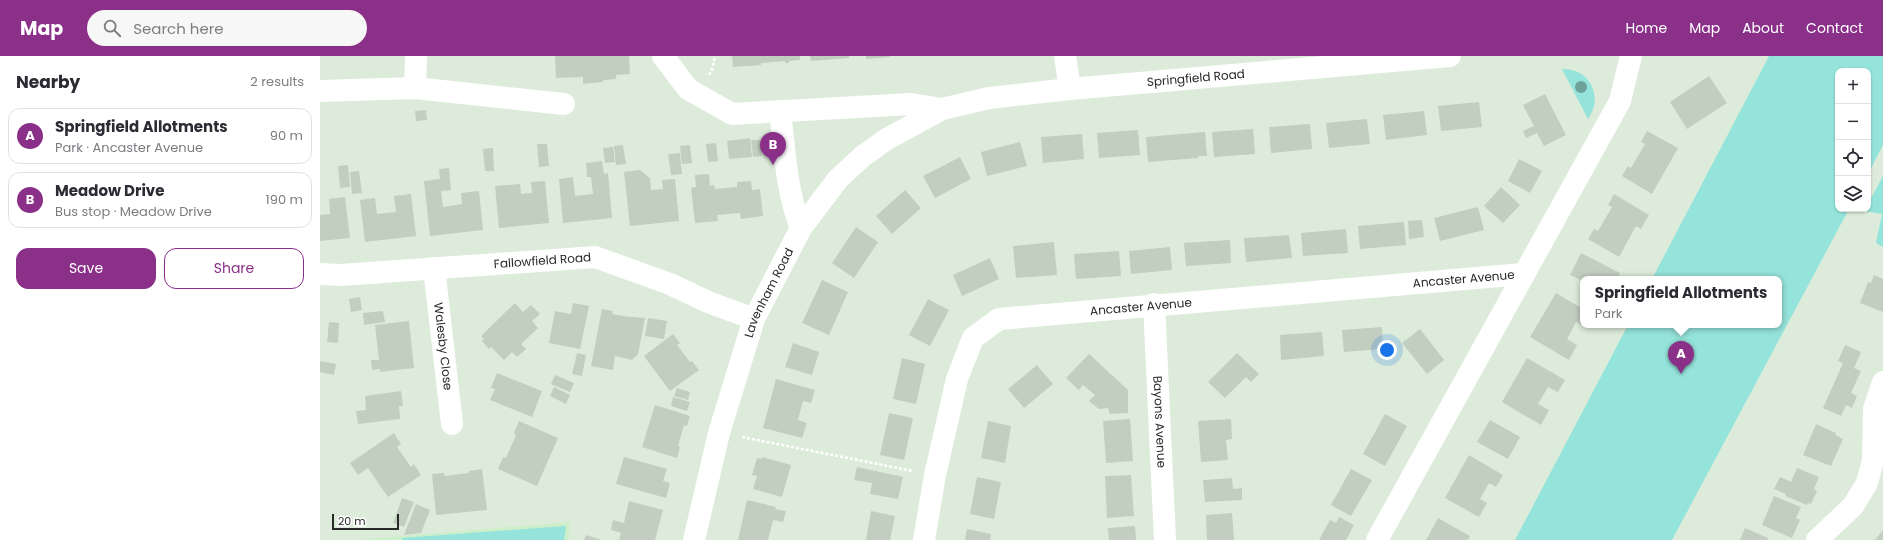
<!DOCTYPE html>
<meta charset="utf-8">
<style>
:root{--surface:#fff;--page:#f7f7f7;--text:#2b2b33;--muted:#7c7c81;--line:#e1e1e2;--accent:#8a3089}
body{margin:0;font-family:Poppins,sans-serif;background:var(--page);color:var(--text)}
.controls{position:absolute;right:12px;top:12px;display:grid;overflow:hidden;border-radius:8px;box-shadow:0 1px 3px #0004}
.controls button{width:36px;height:36px;display:grid;place-items:center;padding:0;border:0;border-bottom:1px solid var(--line);background:var(--surface);color:var(--text);font:20px sans-serif}
.scale{position:absolute;left:12px;bottom:10px;width:67px;box-sizing:border-box;padding-left:4px;border:2px solid #292929;border-top:0;font-size:11px;line-height:14px;white-space:nowrap;color:#292929;-webkit-text-stroke:3px #fff;paint-order:stroke}
.you{position:absolute;left:1067px;top:294px;width:14px;height:14px;margin:-10px;border:3px solid #fff;border-radius:50%;background:#1a73e8;box-shadow:0 0 0 6px #1a73e833}
.badge{display:grid;place-items:center;width:26px;height:26px;border-radius:50%;background:var(--accent);color:#fff;font-size:13px;font-weight:700}
.pin{position:absolute;translate:-50% -33px;filter:drop-shadow(0 1px 2px #0008)}
.pin::after{content:'';position:absolute;top:21px;width:14px;height:12px;background:inherit;clip-path:polygon(0 0,100% 0,50% 100%)}
.popup{position:absolute;left:1260px;top:220px;width:202px;height:52px;box-sizing:border-box;display:grid;place-content:center;border-radius:8px;background:var(--surface);filter:drop-shadow(0 1px 3px #0005);font-size:13px;white-space:nowrap;color:var(--muted)}
.popup b{font-size:15px;color:var(--text)}
.popup::after{content:'';position:absolute;left:50%;top:100%;margin-left:-8px;border:8px solid transparent;border-top-color:var(--surface)}
.list{margin:0;padding:0;list-style:none}
h2{display:flex;justify-content:space-between;align-items:center;height:52px;margin:0;padding:0 16px;font-size:17px}
h2 small{font-size:13px;font-weight:400;color:var(--muted)}
.list li{display:grid;grid-template-columns:26px 1fr auto;gap:12px;align-items:center;box-sizing:border-box;height:56px;margin:0 8px 8px;padding:0 8px;border:1px solid var(--line);border-radius:12px}
.list b{display:block;font-size:15px;white-space:nowrap}
.list p{margin:0;font-size:13px;white-space:nowrap;color:var(--muted)}
.list em{font-size:13px;font-style:normal;color:var(--muted)}
.actions{display:flex;gap:8px;padding:12px 16px}
.actions a{flex:1;padding:9px 0;border:1px solid var(--accent);border-radius:12px;text-align:center;font-size:14px;color:var(--accent)}
.actions .main{background:var(--accent);color:#fff}
.icon{flex:none;width:22px;height:22px;fill:none;stroke:currentColor;stroke-width:2;stroke-linecap:round;stroke-linejoin:round}
.map{position:relative;flex:none;width:1563px;height:484px;overflow:hidden}
header{display:flex;align-items:center;gap:24px;box-sizing:border-box;height:56px;padding:0 20px;background:var(--accent);color:#fff}
header strong{font-size:19px}
nav{display:flex;gap:22px;margin-inline-start:auto;font-size:14px}
.search{width:280px;height:36px;background:var(--page);display:flex;align-items:center;gap:10px;box-sizing:border-box;padding:0 14px;border-radius:22px;color:var(--muted);font-size:15px}
main{display:flex}
aside{flex:1;background:var(--surface)}
.map>svg:first-child{display:block}
</style>
<header>
<strong>Map</strong>
<div class="search"><svg class="icon" aria-label="search" viewBox="0 0 24 24"><circle cx="10" cy="10" r="6"/><path d="M15 15l6 6"/></svg>Search here</div>
<nav><a>Home</a><a>Map</a><a>About</a><a>Contact</a></nav>
</header>
<main>
<aside>
<h2>Nearby<small>2 results</small></h2>
<ul class="list">
<li><span class="badge">A</span><div><b>Springfield Allotments</b><p>Park · Ancaster Avenue</p></div><em>90 m</em></li>
<li><span class="badge">B</span><div><b>Meadow Drive</b><p>Bus stop · Meadow Drive</p></div><em>190 m</em></li>
</ul>
<div class="actions"><a class="main">Save</a><a>Share</a></div>
</aside>
<div class="map">
<svg width="1563" height="484" viewBox="0 0 1563 484">
<rect width="100%" height="100%" fill="#ddecda"/>
<!-- education -->
<path fill="#cceec9" d="M250,466l-2,18h-214l49,-4z"/>
<!-- green -->
<path fill="#95e4dc" d="M1449,0h114v89l-15,29v-103h-30v138h11l-177,331h-157l113,-215h151v-46h-127z
M1242,13c28,-1 42,28 26,50z
M1563,120v71l-7,-4 6,-29 -18,-3 4,-2v-5z
M246,470l-2,14h-162v-2z"/>
<!-- building -->
<path fill="#c2cec0" d="M235,0h74l1,18 -14,1v4l-13,1v2l-20,2v-7l-27,1z
M412,0h68v4l-11,1v2h-4v-2l-24,2v2l-28,2z
M490,0h39v2l-38,3z
M546,0h24v1l-24,2z
M1389,20l18,27 -40,26 -17,-27z
M1225,38l21,41 -22,11 -7,-13 -11,5 -3,-7 11,-5 -11,-21z
M1159,46l3,25 -41,4 -3,-25z
M106,54l1,10 -11,1 -1,-10z
M1104,55l3,24 -41,5 -3,-25z
M1047,63l3,25 -41,4 -3,-25z
M990,68l2,25 -41,4 -2,-26z
M933,73l2,25 -41,3 -2,-25z
M818,74l2,25 -41,3 -2,-25z
M1327,75l31,17 -26,46 -30,-18 6,-10 3,2 14,-24 -4,-2z
M885,76l2,24h-9v2l-50,4 -2,-25z
M762,78l2,25 -41,4 -2,-26z
M430,82l2,19 -23,2 -2,-18z
M431,84h9l2,16 -9,1z
M700,86l7,24 -40,10 -6,-24z
M396,87l2,18 -10,1 -2,-18z
M217,88h10l2,22 -10,1z
M303,89l3,19 -10,1 -2,-19z
M370,89l2,18 -10,1 -2,-18z
M293,91l2,15 -10,1 -2,-15z
M173,92l1,23h-9l-2,-22z
M360,97l2,21 -11,1 -3,-21z
M640,101l11,22 -36,19 -12,-22z
M1199,103l23,12 -12,22 -22,-12z
M282,105l2,13 4,-1 4,45 -49,5 -4,-44 14,-2 2,19 18,-2 -2,-17h-4l-1,-14z
M28,109l2,22 -10,1 -2,-22z
M129,112l2,22 -10,1 2,16 19,-3 -1,-11 18,-2 4,39 -53,6 -6,-55 16,-2 -1,-10z
M320,114l10,8 1,12 12,-1 -1,-9 13,-1 4,42 -49,5 -6,-54z
M39,115l3,22 -10,1 -2,-22z
M389,118l1,12 4,-1 1,4 22,-2v-5l14,-1 1,9 8,-1 3,27 -22,3 -1,-6 -23,2 1,6 -23,2 -4,-35 5,-1 -1,-12z
M225,125l4,42 -50,5 -4,-42 25,-2 1,10 11,-1 -1,-11z
M1181,131l19,18 -17,18 -19,-17z
M585,134l16,18 -29,26 -16,-18z
M91,138l5,42 -51,6 -5,-42 15,-2 2,16 19,-2 -2,-16z
M1294,138l35,21 -8,14 -5,-3 -17,31 -31,-18 6,-10 4,2 14,-24 -4,-2z
M25,141l5,41 -30,3v-26l10,-1 -1,-15z
M1158,151l6,23 -44,11 -6,-23z
M1102,164l2,17 -15,2 -1,-18z
M1084,166l2,23 -46,4 -2,-23z
M536,171l22,15 -24,36 -22,-15z
M1026,173l2,24 -45,3 -2,-23z
M969,179l3,23 -46,4 -2,-24z
M910,184l1,23 -45,3 -2,-23z
M734,186l3,33 -41,3 -3,-32z
M850,191l2,23 -41,4 -2,-23z
M799,195l2,25 -45,3 -2,-25z
M1261,197l39,20 -3,6h-34v2l-13,-6z
M670,202l9,21 -37,17 -9,-21z
M1554,219l9,4v33l-23,-9 8,-21 3,1z
M502,224l26,12 -19,43 -27,-12z
M1236,237l27,16v16h5l-2,2 -10,-5 -9,17 10,6 -8,15 -39,-23z
M40,241l2,13 -11,2 -2,-13z
M608,243l21,11 -19,36 -21,-11z
M195,247l8,9 8,-7 9,9 -8,7 6,7 -17,16 5,5 -9,8 -5,-5 -8,8 -13,-13 -2,2 -7,-8 2,-2 -3,-3z
M253,247l16,3 -9,43 -31,-6 6,-32 16,3z
M282,253l11,2 -1,3 11,2 22,2 -7,36 -6,6 -17,-4 -2,14 -22,-4z
M63,255l2,11 -21,3 -1,-12z
M328,262l19,3 -3,18 -19,-3z
M89,265l5,47 -34,4v-3l-8,1 -1,-10h8l-4,-35z
M9,266l10,1 -1,20 -11,-1z
M1062,271l1,22 -39,3 -2,-22z
M1100,273l24,31 -17,14 -25,-31z
M1002,276l2,24 -43,4 -1,-25z
M353,278l7,9 -3,2 13,17 2,-1 7,9 -29,21 -26,-35z
M473,287l26,9 -7,23 -27,-8z
M1525,289l16,7 -7,16 7,3 -10,22 6,3 -5,12 -6,-3 -5,11 -18,-8 20,-45 -5,-2z
M257,297l9,2 -4,21 -10,-2z
M917,297l22,21 -8,8 -5,-5 -21,21 -17,-16z
M769,298l39,36v23l-18,1 -2,-6 -9,1 -10,-8 6,-6 -12,-10 -4,5 -13,-12z
M582,302l23,6 -9,40 -23,-5z
M1207,302l38,22 -7,12 -10,-5 -10,17 11,6 -8,15 -39,-23z
M0,305l16,3 -2,11 -14,-3z
M717,309l16,19 -29,24 -16,-19z
M177,317l45,18 -10,26 -42,-17 5,-11 -4,-1z
M235,319l19,8 -4,9 -19,-8z
M456,323l39,11 -4,13 -8,-2 -5,19 9,3 -5,15 -39,-10z
M234,331l16,8 -4,9 -16,-8z
M357,332l13,4 -2,8 -14,-4z
M81,335l2,15h-4l1,13 -42,5 -2,-13 10,-1 -1,-14z
M353,341l17,5 -3,9 -16,-5z
M335,349l35,11 -3,10 -3,-1 -6,21 2,1 -3,11 -35,-11z
M569,357l24,5 -9,42 -24,-5z
M1065,358l22,12 -22,40 -22,-12z
M810,363l3,42 -27,2 -3,-42z
M911,363l1,20 -6,1 2,20 -27,2 -3,-41z
M1170,364l30,17 -12,22 -31,-17z
M199,365l39,17 -21,48 -39,-17 5,-12 3,1 10,-23 -2,-2z
M668,365l23,5 -6,37 -24,-5z
M1496,368l20,9 -1,2 8,4 -12,27 -28,-11z
M74,377l7,11 -4,3 14,20 3,-3 7,11 -33,22 -20,-29 -10,7 -8,-12z
M1149,399l34,20 -7,12 -7,-4 -9,16 7,4 -8,14 -34,-19z
M304,401l43,12 -4,12 7,2 -4,15 -50,-14z
M442,401l29,8 -9,32 -29,-8 4,-13 -5,-1 5,-17 5,1z
M537,411l46,10 -5,22 -28,-5 2,-11 -18,-3z
M1477,412l22,9 -5,12 3,2 -6,13 -3,-1 -1,2 -22,-9 1,-2 -12,-5 6,-12 11,5z
M162,413l5,41 -51,5 -4,-41 12,-1 1,3 24,-3v-2z
M1031,413l21,11 -21,36 -20,-11z
M811,419l3,41 -27,2 -2,-42z
M657,421l24,5 -7,37 -24,-5z
M912,422l1,11 9,-1v12l-37,2 -2,-22z
M1454,440l27,11 -5,11 4,2 -8,18 -30,-13z
M82,442l12,4 -10,25 -11,-4z
M427,444l29,7 -1,2 11,2 -3,11 -10,-2 -5,20h-30z
M309,445l34,9 -8,30h-36l2,-7 -10,-3 2,-10 11,3z
M96,448l14,6 -9,23 -17,2z
M551,455l24,5 -5,24h-24z
M912,457l2,27h-27l-1,-25z
M1019,461l15,8 -8,15h-27l11,-20 6,3z
M1118,462l32,18 -2,4h-42z
M815,470l1,14h-27l-1,-12z
M1425,472l23,10 -1,2h-27z
M647,473l24,5 -1,6h-25z
M1563,474v10h-8z
M266,479l16,5h-18z"/>
<g fill="none" stroke-linecap="round" stroke-linejoin="round">
<!-- path -->
<path stroke="#fff" stroke-width="2.5" stroke-dasharray="3 2" stroke-linecap="butt" d="M389,19l3,-5 3,-14
M422,381l171,34"/>
<!-- minor -->
<g stroke="#fff" stroke-width="22">
<path d="M343,0l25,33 44,25 179,-10 31,5"/>
<path d="M745,0l5,33"/>
<path d="M95,32l1,-32"/>
<path d="M0,35l95,-3 149,16"/>
<path d="M460,55c5,40 6,80 21,117"/>
<path id="s1" d="M114,212l18,156"/>
<path id="s2" d="M0,218l21,1 254,-18 75,27 38,18 46,17"/>
<path id="s3" d="M834,248l11,236"/>
<path id="s4" d="M374,484l25,-107 35,-114 47,-91 37,-49 25,-23 24,-17 55,-30 47,-11 81,-9 380,-33"/>
<path id="s5" d="M604,484l11,-65 22,-96 16,-41 26,-19 524,-45"/>
<path d="M1057,484l243,-439 11,-45"/>
<path d="M1497,484l36,-34 14,-23 6,-23 1,-51 9,-27"/>
</g>
</g>
<!-- trees -->
<circle fill="#71a19b" cx="1261" cy="31" r="6"/>
<g text-anchor="middle" stroke-width="3" stroke-linejoin="round" paint-order="stroke">
<!-- street labels -->
<g font-size="12" fill="#292929" stroke="#fff">
<text dy="4" stroke="none"><textPath href="#s4" startOffset="775">Springfield Road</textPath></text>
<text dy="4" stroke="none"><textPath href="#s2" startOffset="223">Fallowfield Road</textPath></text>
<text dy="4" stroke="none"><textPath href="#s5" startOffset="707">Ancaster Avenue</textPath></text>
<text dy="4" stroke="none"><textPath href="#s4" startOffset="259">Lavenham Road</textPath></text>
<text dy="4" stroke="none"><textPath href="#s5" startOffset="383">Ancaster Avenue</textPath></text>
<text dy="4" stroke="none"><textPath href="#s1" startOffset="79">Walesby Close</textPath></text>
<text dy="4" stroke="none"><textPath href="#s3" startOffset="118">Bayons Avenue</textPath></text>
</g>
</g>
</svg>
<div class="controls">
<button>+</button>
<button>−</button>
<button><svg class="icon" aria-label="locate" viewBox="0 0 24 24"><circle cx="12" cy="12" r="6"/><path d="M12 2v4M12 18v4M2 12h4M18 12h4"/></svg></button>
<button><svg class="icon" aria-label="layers" viewBox="0 0 24 24"><path d="M12 4l9 5-9 5-9-5zM3 14l9 5 9-5"/></svg></button>
</div>
<div class="scale">20 m</div>
<div class="you"></div>
<div class="pin badge" style="left:1361px;top:318px">A</div>
<div class="popup"><b>Springfield Allotments</b>Park</div>
<div class="pin badge" style="left:453px;top:109px">B</div>
</div>
</main>
